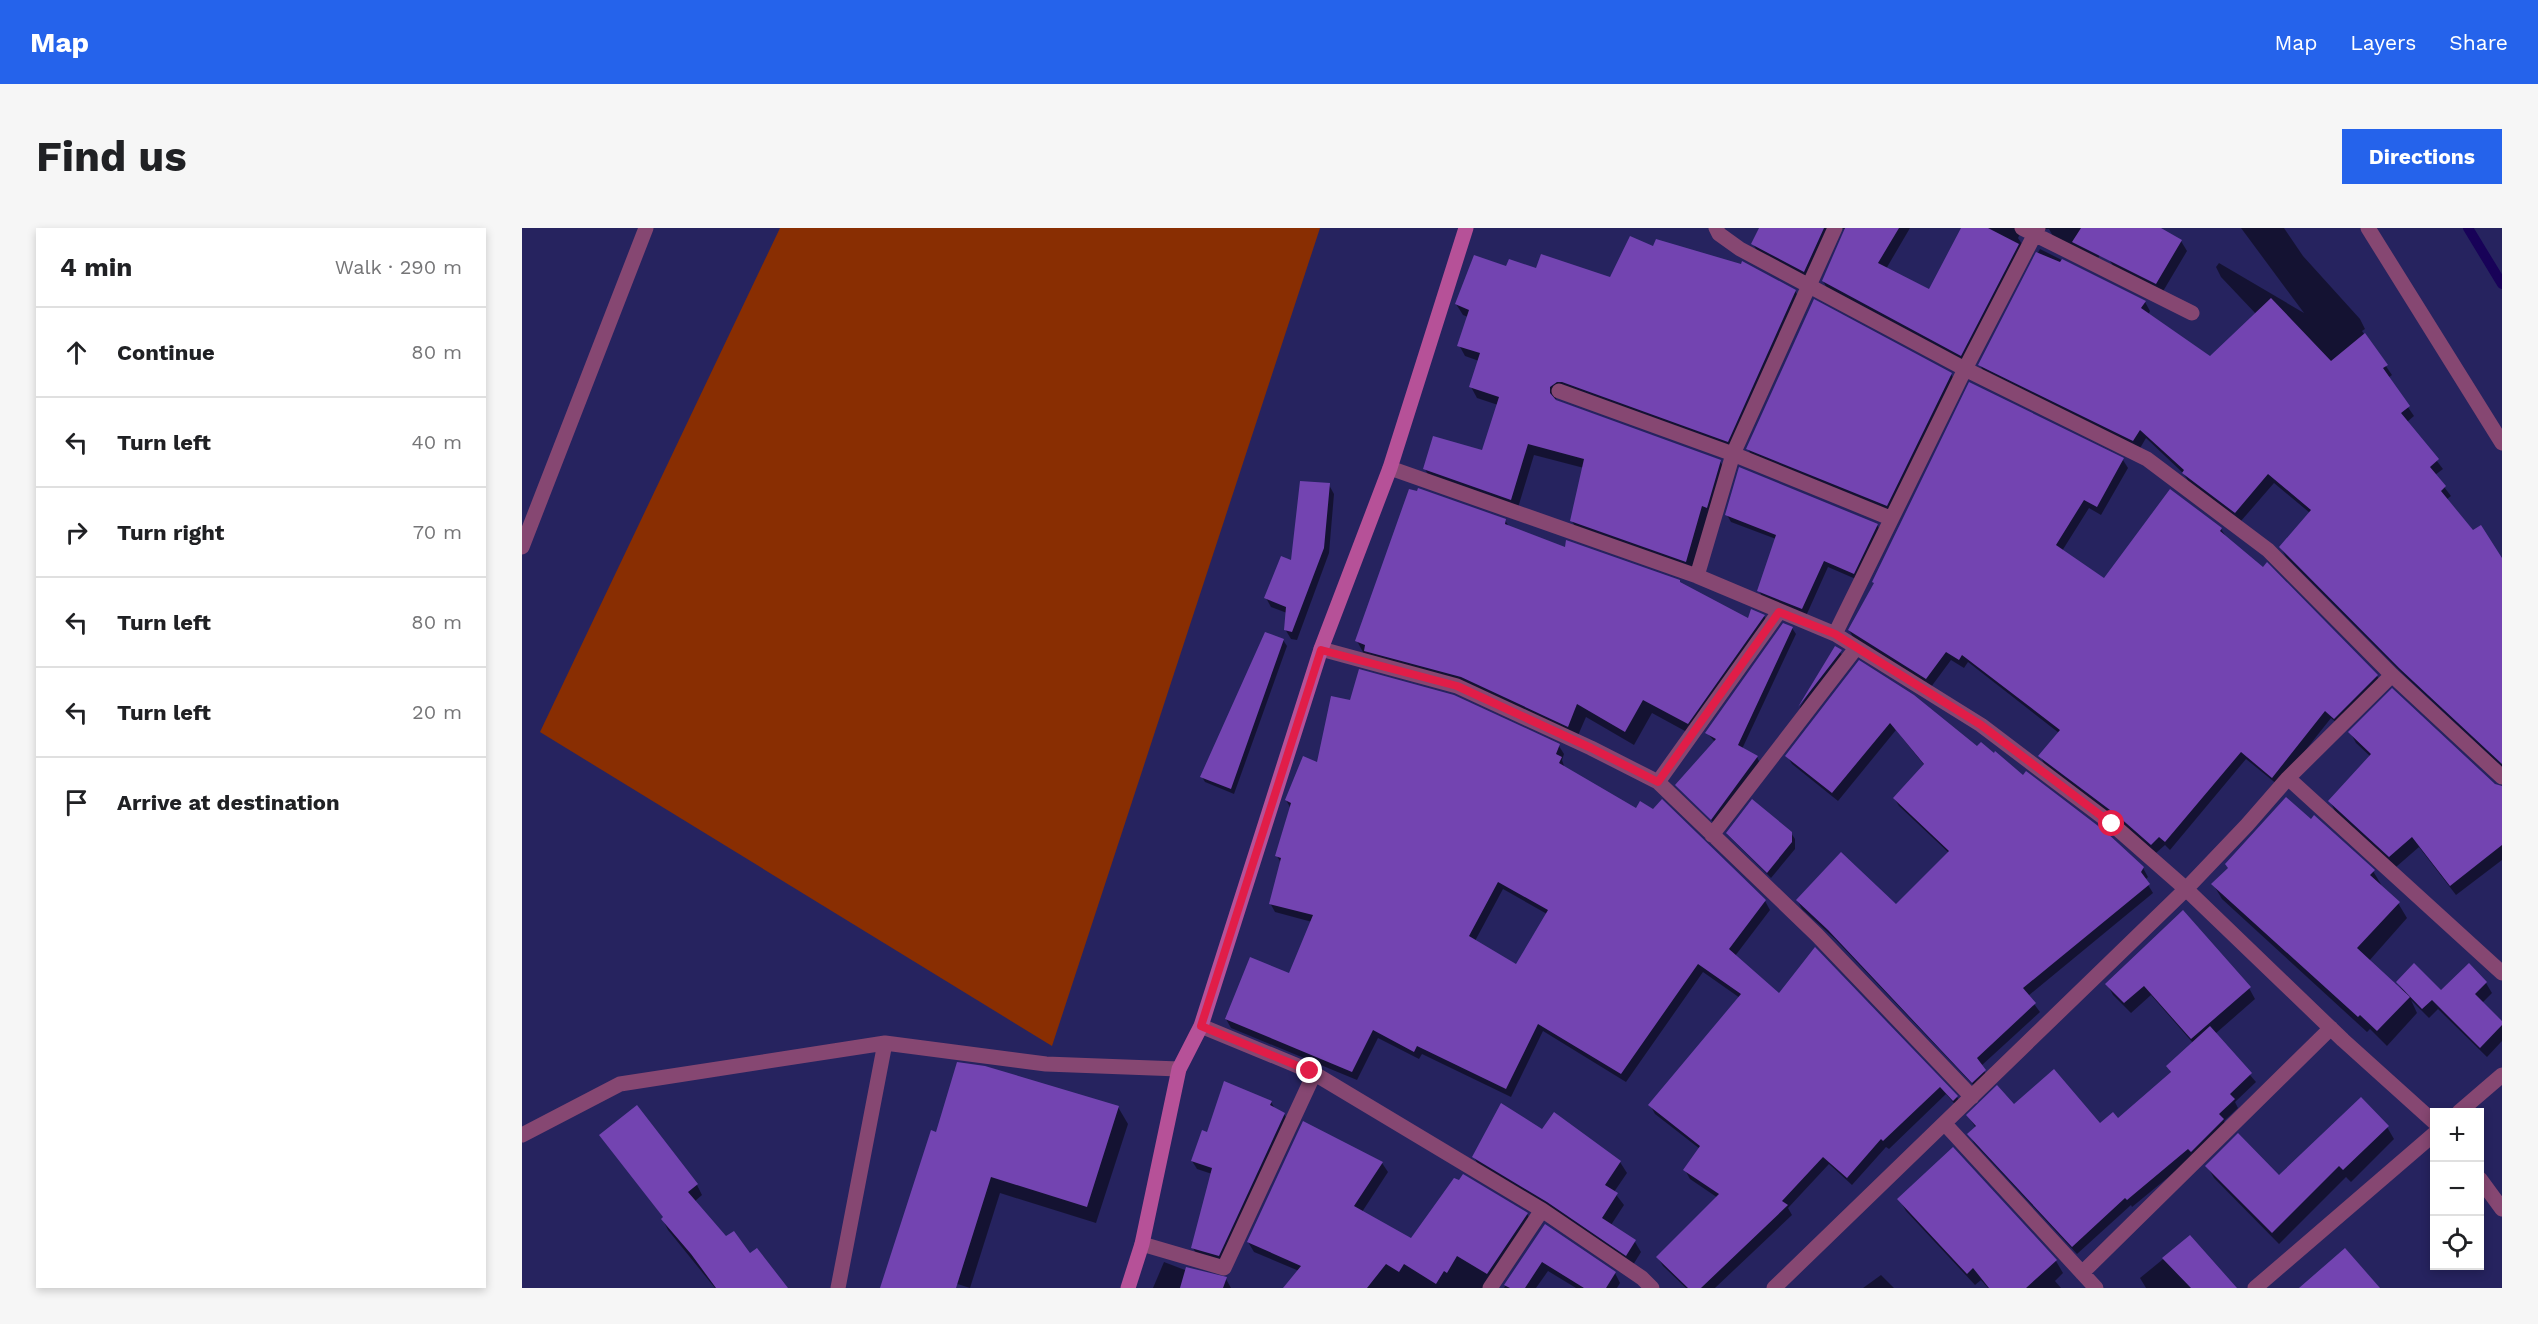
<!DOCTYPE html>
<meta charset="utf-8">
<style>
:root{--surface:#fff;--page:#f6f6f6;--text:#202124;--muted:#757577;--line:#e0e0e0;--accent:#2563eb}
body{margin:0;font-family:"Work Sans",sans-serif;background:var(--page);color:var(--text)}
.controls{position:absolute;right:18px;bottom:18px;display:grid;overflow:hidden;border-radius:0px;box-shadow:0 3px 9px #0003}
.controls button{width:54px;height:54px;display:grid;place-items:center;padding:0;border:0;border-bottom:2px solid var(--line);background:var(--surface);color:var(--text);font:30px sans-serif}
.stop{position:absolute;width:18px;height:18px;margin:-14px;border:4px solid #e11d48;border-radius:50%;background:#fff}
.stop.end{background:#e11d48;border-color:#fff;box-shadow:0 2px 6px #0008}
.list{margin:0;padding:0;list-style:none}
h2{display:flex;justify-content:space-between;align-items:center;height:78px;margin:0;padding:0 24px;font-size:26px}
h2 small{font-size:20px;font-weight:400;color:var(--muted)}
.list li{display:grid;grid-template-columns:39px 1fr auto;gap:18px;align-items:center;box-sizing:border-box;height:90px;padding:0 24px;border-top:2px solid var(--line)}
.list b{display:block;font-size:22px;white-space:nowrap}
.list em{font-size:20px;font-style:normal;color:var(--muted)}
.icon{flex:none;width:33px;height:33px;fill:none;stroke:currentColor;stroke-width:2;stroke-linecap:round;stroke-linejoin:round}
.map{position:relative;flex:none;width:1980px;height:1060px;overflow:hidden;border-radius:0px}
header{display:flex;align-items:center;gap:36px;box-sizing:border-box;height:84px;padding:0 30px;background:var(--accent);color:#fff}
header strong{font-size:28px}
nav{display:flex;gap:33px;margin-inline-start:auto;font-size:21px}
.intro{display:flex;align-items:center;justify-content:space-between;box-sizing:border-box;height:144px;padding:0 36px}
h1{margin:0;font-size:42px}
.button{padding:15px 27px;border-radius:0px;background:var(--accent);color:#fff;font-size:21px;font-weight:700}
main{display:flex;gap:36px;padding:0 36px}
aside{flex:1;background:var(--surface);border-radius:0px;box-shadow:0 3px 9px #0003}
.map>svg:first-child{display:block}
</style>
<header>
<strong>Map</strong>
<nav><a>Map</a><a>Layers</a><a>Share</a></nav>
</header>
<div class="intro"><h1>Find us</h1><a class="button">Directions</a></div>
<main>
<aside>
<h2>4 min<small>Walk · 290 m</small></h2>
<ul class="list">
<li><svg class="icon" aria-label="ahead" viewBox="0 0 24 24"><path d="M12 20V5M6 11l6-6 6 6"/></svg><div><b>Continue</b></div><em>80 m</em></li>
<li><svg class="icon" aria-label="left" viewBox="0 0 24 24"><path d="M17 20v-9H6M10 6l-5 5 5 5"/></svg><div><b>Turn left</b></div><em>40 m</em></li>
<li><svg class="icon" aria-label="right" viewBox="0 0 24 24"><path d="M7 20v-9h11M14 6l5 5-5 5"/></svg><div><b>Turn right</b></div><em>70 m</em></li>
<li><svg class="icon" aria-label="left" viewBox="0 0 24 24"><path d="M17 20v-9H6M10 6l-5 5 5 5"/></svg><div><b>Turn left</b></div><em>80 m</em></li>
<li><svg class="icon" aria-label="left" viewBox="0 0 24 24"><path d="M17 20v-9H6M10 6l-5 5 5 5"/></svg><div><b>Turn left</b></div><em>20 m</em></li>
<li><svg class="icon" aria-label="arrive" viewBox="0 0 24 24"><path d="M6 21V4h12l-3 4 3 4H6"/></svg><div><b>Arrive at destination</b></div></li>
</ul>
</aside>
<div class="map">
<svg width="1980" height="1060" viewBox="0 0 1980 1060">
<rect width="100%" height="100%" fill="#26235f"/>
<!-- green -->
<path fill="#892e02" d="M258,0h540l-268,818 -512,-314z"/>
<!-- shadow -->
<path fill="#0007" fill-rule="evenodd" d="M1239,0h149l-24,41 43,22 34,-63h156l-23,33 -41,-21 -6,-11 -27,1 -4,8 8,12 -59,115 -138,-73 -6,-11 22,-52 -5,-1 -30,54 -51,-28 -6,-10z
M1623,0h13l23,13 6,10 -25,42 -46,-23 -6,-9z
M1719,0h43l19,28 57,63 5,10 -3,2 30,44 -4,3 26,38 -7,6 36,47 -8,6 16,21 -5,4 26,32 30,28v207l-96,-90 -120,-120 -5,-9 29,-35 -36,-30 -33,38 -52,-39 -6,-9 -37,-35 -7,12 -154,-76 -5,-9 60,-116 105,53 5,9 -2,4 62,43 46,-44 -35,-37 -5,-10 3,-4 85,50z
M1132,20l141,43 7,11 -68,150 -175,-58 -4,6 165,61 6,11 -34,100 -114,-40 -6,-11 12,-53 -50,-13 -17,56 -86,-31 -6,-11 58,-17 15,-47 -21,-7 -6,-11 8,-26 -14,-5 -6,-11 9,-28 -5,-2 -7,-11 51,-36 104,11z
M1429,146l5,9 -64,131 -139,-56 -5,-9z
M1601,232l5,8 -27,47 -12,-7 -27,43 42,29 66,-89 51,38 5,8 151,139 5,8 -42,42 -9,-8 -53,67 -32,-26 -76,91 -5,-5 -9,8 -32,-28 -79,-60 -5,-9 19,-23 -91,-71 -4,6 -13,-8 -20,27 -77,-48 -5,-9z
M807,257l5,9 -5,59 -32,87 -6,-1 -6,-10 2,-16 -16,-6 -5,-9 26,-36z
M1205,287l150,10 4,7 -23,48 -30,-13 -22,49 -43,-18 -4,-7 17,-52 -45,-17z
M983,292l4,7 240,93 15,-4 8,14 -76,107 -44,-24 -18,32 -48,-28 -10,23 -211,-84 -8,-15z
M1270,400l4,6 -54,115 15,8 3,6 -45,61 -38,-39 38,-43 -8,-9z
M761,412l4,6 -53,148 -29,-12 -3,-5z
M1314,420l8,9 -42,54 -2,-4z
M1337,434l118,86 46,29 120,91 5,9 -3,3 8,13 -125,103 12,16 -59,54 8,13 -11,11 -143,-151 -33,-30 -5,-9 99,6 53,-53 -50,-47 -5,-8 31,-32 -29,-36 -58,71 -46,-37 -5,-8z
M1828,504l152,80v48l-46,35 -37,-48 -23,20 -61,-56 -5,-10 41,-44 -15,-14z
M1037,518l5,8 -2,6 3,9 200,132 5,9 -35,46 45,39 35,-46 142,148 5,9 -3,3 -13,-15 -57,55 -3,-2 -34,38 -23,-21 -41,44 4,7 -77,73h-29l-23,-22 -5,-8 60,-60 -28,-19 -5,-9 15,-21 -45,-35 -5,-9 90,-107 -37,-26 -77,110 -83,-51 -32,66 -89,-43 -3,5 -41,-21 -21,42 -126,-52 -5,-9 64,-44 22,-53 -37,-10 -5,-9 11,-40 -4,-7 14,-47 -5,-9 32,-36zM981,661l44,25 -30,52 -42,-25z
M1269,605l4,6v10l-24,29 -44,-44z
M1851,643l9,15 16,17 9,15 -38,43 34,30 -6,-9 44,10 45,-9 6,10 -10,10 20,20v18l-15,16 -49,-48 -9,9 -18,-18 6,13 -30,33 -17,-17 -3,3 -145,-133 -9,-15z
M1585,756l142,4 6,11 -40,35 41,48 -21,20 3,6 -14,13 4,7 -96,79 -1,-2 -54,49 -103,-111 -5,-9 7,-6 -8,-12 46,-10 86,19 18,-4 53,-48 -4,-7 26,-23 -42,-48 -20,18 -18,-18z
M749,874l4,7 9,5 5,8 -66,142 -25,-7 -5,-9 19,-74 -15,-5 -5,-8 16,-27z
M596,879l10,17 -32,99 -96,-30 -30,95 -66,-21 33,-133z
M1865,899l7,12 -43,43 -5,-5 -67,67 -65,-66 -7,-12 72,11z
M1020,903l78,31 7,11 -13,19 10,13 -13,20 24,17 6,10 -8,13 -153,-97 -6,-11z
M79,907l96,50 5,10 -8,7 32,36 24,17 36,33h-71l-47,-58 -5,-10 1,-2z
M1431,921l103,112 7,12 -8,8 6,7h-73l-7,-8 -6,5 -69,-74 -7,-12z
M860,935l6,9 -26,40 49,28 116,-26 6,10 -43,64h-206l15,-17 -45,-19 -6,-10z
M1023,998l70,47 5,10 -3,5h-41l-28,-17 -12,17h-32z
M1668,1009l42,51h-86l-6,-10z
M642,1034l21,8 41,9 5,9h-78z
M1359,1047l13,13h-31z"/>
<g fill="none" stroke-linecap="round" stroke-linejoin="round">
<!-- stream -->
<path stroke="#180258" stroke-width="10" d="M1946,0l34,56"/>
</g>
<!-- building -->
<path fill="#7344b1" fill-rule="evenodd" d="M1237,0h65l-20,44 -53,-28z
M1323,0h54l-21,35 51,26 32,-61h27l31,16 -58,112 -139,-75z
M1559,0h80l21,12 -26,44 -84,-42z
M1108,8l23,10 3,-7 85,25 1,-3 54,29 -68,152 -166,-60h-5l-7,5v6l6,7 165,60 -14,48 -5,-2 -16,56 -116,-41 14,-62 -56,-15 -17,56 -88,-31 10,-33 49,14 17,-53 -30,-10 11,-34 -23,-7 12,-36 -14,-6 19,-49 32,11 3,-7 27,9 5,-14 69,23z
M1514,24l24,10 2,-3 84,42 -5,7 69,48 61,-58 60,63 34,-28 23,32 -5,3 27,38 -9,7 38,46 -9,8 16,19 -5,5 32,39 8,-5 21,33v206l-103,-96 -120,-121 32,-37 -43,-36 -33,39 -53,-40 2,-3 -44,-40 -7,11 -155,-76z
M1292,71l138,74 -65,133 -141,-57z
M1447,154l155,76 -27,49 -13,-7 -28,45 48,33 66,-89 52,39 -2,3 43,36 4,-5 111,113 -44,44 -9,-8 -53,67 -31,-26 -76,90 -6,-5 -8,8 -33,-29 -80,-60 22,-26 -98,-75 -3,5 -13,-8 -20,27 -78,-49 26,-47 -2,-1z
M1217,239l139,57 -24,50 -30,-13 -22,48 -45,-18 19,-56 -51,-20z
M778,253l30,2 -6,65 -32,84 -8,-2 2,-23 -22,-9 17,-42 10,4z
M896,260l88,31 -1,5 60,23 1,-7 114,40v2l68,36 3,-9 14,6 -77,109 -45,-24 -18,32 -48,-28 -9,23 -107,-50 -97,-26 1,-6 -10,-4 54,-152 8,2z
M1261,395l10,4 -55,118 20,11 -47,64 -36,-35 41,-46 -11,-6z
M743,404l19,7 -53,150 -31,-12z
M1313,418l7,4 -44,57z
M1337,432l55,35 63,51 4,-4 13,11 1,-2 28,24 3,-4 80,61 38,35 -3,5 9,12 -127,104 13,15 -59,55 9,12 -14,13 -144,-153 -32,-30 45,-48 55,52 53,-53 -56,-53 31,-34 -34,-41 -58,70 -47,-37z
M837,441l95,26 106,49 -4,10 6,3 -3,6 77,45 4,-7 13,8 9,-10 104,101 -37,49 50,44 36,-46 143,149 -5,5 -13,-14 -57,54 -2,-2 -34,39 -24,-21 -41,44 6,4 -87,83h-13l-32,-31 63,-63 -36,-24 17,-24 -52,-41 93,-111 -43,-30 -77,110 -83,-50 -32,65 -89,-43 -3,6 -41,-22 -21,42 -127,-53 25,-62 39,16 24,-58 -44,-11 12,-46 -6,-2 16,-53 -6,-3 18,-44 14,6 14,-66 19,4zM976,654l50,28 -32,54 -47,-28z
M1870,460l103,96 7,2v59l-52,41 -38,-49 -23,20 -61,-56 43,-47 -23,-22z
M1764,569l25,22 3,-4 61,55 -5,5 30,27 -43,46 53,49 -33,34 -17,-16 -2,2 -147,-133 17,-16 -3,-4z
M1230,571l40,33v10l-25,31 -41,-40z
M1661,682l68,77 -60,52 -47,-53 -20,17 -19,-19z
M1892,735l27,27 28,-27 18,19 -12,12 27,27v4l-22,23 -48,-48 -10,9 -26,-27z
M1688,798l42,47 -22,21 5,5 -16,15 5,5 -33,33 -3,-3 -61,51 -2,-2 -53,49 -105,-113 9,-8 -10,-11 31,-30 17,19 40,-35 46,54 13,-11 5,6 53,-46 -5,-6z
M435,834l28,4 134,40 -32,101 -96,-30 -35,111h-76l51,-158 5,2z
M702,853l48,20 -2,4 15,8 -66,143 -28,-8 21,-80 -21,-7 11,-31 5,2z
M1839,869l28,29 -46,44 -4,-4 -67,67 -67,-67 33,-33 41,42z
M979,875l41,26 12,-17 67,49 -16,24 13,8 -16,25 34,22 -10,16 -79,-54 -75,-45z
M115,877l61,79 -10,8 38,44 8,-5 16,22 7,-5 31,40h-72l-25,-34 -30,-35 2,-2 -64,-82z
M781,893l80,41 -29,44 57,32 43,-60 5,2 4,-6 65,39 -41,61 -30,-18 -10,17 -3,-2 -8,13 -32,-20 -5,8 -13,-8 -19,24h-84l18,-22 -54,-24z
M1431,919l104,113 -31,28h-37l-16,-20 -6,6 -70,-75z
M1023,996l71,48 -10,16h-22l-42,-26 -17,26h-15l-6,-3z
M1668,1007l47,53h-46l-29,-30z
M1823,1020l35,40h-81z
M664,1039l41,10 -4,11h-43z"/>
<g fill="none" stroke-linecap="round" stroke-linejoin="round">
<!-- lane -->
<path stroke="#864772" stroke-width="15" d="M0,319l124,-319"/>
<!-- street -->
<path stroke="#864772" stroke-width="15" d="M1194,0l3,6 21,15 225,120 182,90 121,91 124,125 110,102
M1500,0l170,85
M1846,0l134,215
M1037,163l174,63 157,64
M868,240l307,108 138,58 146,91 131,99 74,65 157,151 91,82
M1175,348l36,-122 102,-226
M1313,406l130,-265 73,-141
M799,421l136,37 134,62 67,34 159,153 155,162
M1766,550l214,195
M1136,554l121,-170
M1190,607l144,-187
M679,798l109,45 232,139 100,68 10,10
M1937,884l43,-37
M1423,896l151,164
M0,907l98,-51 265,-41 161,21 133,5
M1958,951l22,30
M620,1016l82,24 90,-194
M1560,1045l249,-245
M316,1060l47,-245
M968,1060l52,-78
M1252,1060l412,-399 61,-64 41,-47 104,-103
M1733,1060l179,-154"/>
<!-- secondary -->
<path stroke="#b65198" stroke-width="15" d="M606,1060l14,-44 37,-175 22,-43 120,-377 69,-181 76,-240"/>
</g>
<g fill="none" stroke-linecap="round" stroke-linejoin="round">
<!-- route -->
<path stroke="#e11d48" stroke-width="8" d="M788,843l-109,-45 120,-376 136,36 134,62 67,34 121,-170 56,22 146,91 131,99"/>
</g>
</svg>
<div class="controls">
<button>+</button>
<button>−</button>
<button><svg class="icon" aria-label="locate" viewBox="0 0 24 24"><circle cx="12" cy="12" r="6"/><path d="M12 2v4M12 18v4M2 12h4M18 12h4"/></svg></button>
</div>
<div class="stop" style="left:1590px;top:596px"></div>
<div class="stop end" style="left:788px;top:843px"></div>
</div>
</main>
